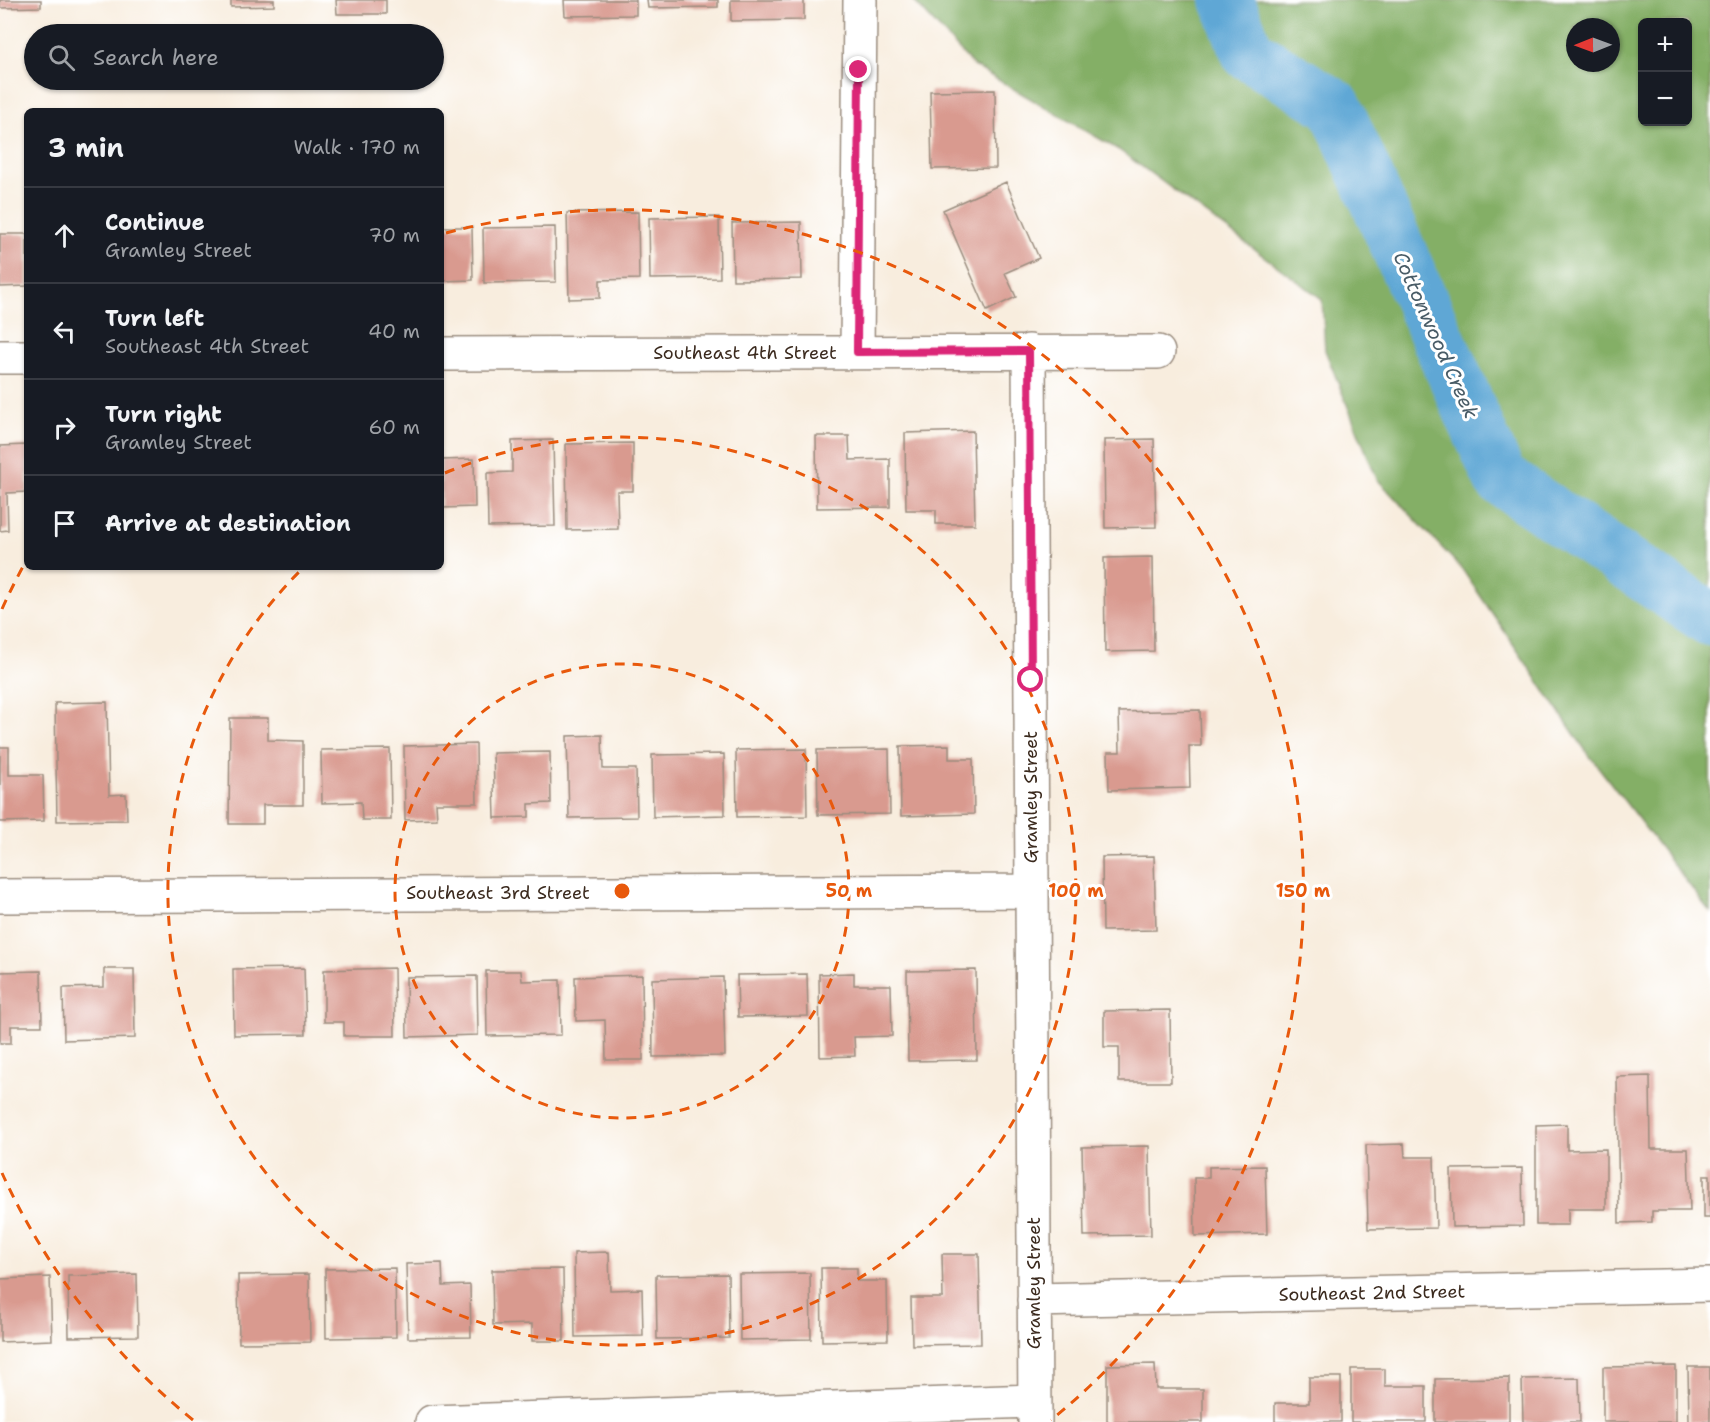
<!DOCTYPE html>
<meta charset="utf-8">
<style>
:root{--surface:#171b24;--page:#242831;--text:#f1f3f6;--muted:#9ea1a6;--line:#363941}
body{margin:0;font-family:"Shantell Sans",sans-serif;background:var(--page);color:var(--text)}
.controls{position:absolute;right:18px;top:18px;display:grid;overflow:hidden;border-radius:9px;box-shadow:0 2px 4px #0004}
.controls button{width:54px;height:54px;display:grid;place-items:center;padding:0;border:0;border-bottom:2px solid var(--line);background:var(--surface);color:var(--text);font:30px sans-serif}
.compass{position:absolute;left:1566px;top:18px;width:54px;height:54px;border-radius:50%;background:var(--surface);box-shadow:0 2px 4px #0004;rotate:269deg}
.stop{position:absolute;width:18px;height:18px;margin:-14px;border:4px solid #db2777;border-radius:50%;background:#fff}
.stop.end{background:#db2777;border-color:#fff;box-shadow:0 2px 6px #0008}
.list{margin:0;padding:0;list-style:none}
h2{display:flex;justify-content:space-between;align-items:center;height:78px;margin:0;padding:0 24px;font-size:26px}
h2 small{font-size:20px;font-weight:400;color:var(--muted)}
.list li{display:grid;grid-template-columns:39px 1fr auto;gap:18px;align-items:center;box-sizing:border-box;height:96px;padding:0 24px;border-top:2px solid var(--line)}
.list b{display:block;font-size:22px;white-space:nowrap}
.list p{margin:0;font-size:20px;white-space:nowrap;color:var(--muted)}
.list em{font-size:20px;font-style:normal;color:var(--muted)}
.icon{flex:none;width:33px;height:33px;fill:none;stroke:currentColor;stroke-width:2;stroke-linecap:round;stroke-linejoin:round}
.map{position:relative;flex:none;width:1710px;height:1422px;overflow:hidden}
.search{position:absolute;background:var(--surface);box-shadow:0 2px 4px #0004;left:24px;top:24px;width:420px;height:66px;display:flex;align-items:center;gap:15px;box-sizing:border-box;padding:0 21px;border-radius:33px;color:var(--muted);font-size:22px}
.panel{position:absolute;background:var(--surface);box-shadow:0 2px 4px #0004;left:24px;top:108px;width:420px;height:462px;border-radius:9px}
.map>svg:first-child{display:block}
</style>
<div class="map">
<svg width="1710" height="1422" viewBox="0 0 1710 1422">
<rect width="100%" height="100%" fill="#fff"/>
<filter id="ink" filterUnits="userSpaceOnUse"><feTurbulence type="fractalNoise" baseFrequency=".0167" numOctaves="2"/><feDisplacementMap in="SourceGraphic" scale="12" xChannelSelector="R" yChannelSelector="G"/><feConvolveMatrix kernelMatrix="1 2 1 2 8 2 1 2 1" color-interpolation-filters="sRGB"/></filter>
<filter id="wash" filterUnits="userSpaceOnUse"><feTurbulence type="fractalNoise" baseFrequency=".008" numOctaves="4" result="noise"/><feDisplacementMap in="SourceGraphic" scale="24" xChannelSelector="R" yChannelSelector="G"/><feGaussianBlur stdDeviation="1.35" result="paint"/><feColorMatrix in="noise" values="0 0 0 0 0 0 0 0 0 0 0 0 0 0 0 0 0 1.4 0 .05"/><feComposite in="paint" operator="in"/></filter>
<g filter="url(#wash)">
<rect width="100%" height="100%" fill="#f8edde"/>
<!-- forest -->
<path fill="#84af66" stroke="#606c42" stroke-width="1.5" fill-rule="evenodd" d="M913,0h797v912l-124,-161 -124,-182 -85,-90 -52,-129 -3,-51 -203,-149 -145,-84zM1642,22h46v100h-46zM1575,27h36v36h-36z"/>
<g fill="none" stroke-linecap="round" stroke-linejoin="round">
<!-- river -->
<path stroke="#5fa7d5" stroke-width="54" d="M1227,0l21,53 87,53 165,372 210,141"/>
</g>
<g id="blocks">
<!-- building -->
<path fill="#d99a8f" d="M0,0h41v7l-41,1z
M231,0h43v6l-43,1z
M336,0h50v14h-49z
M564,0h72v15l-71,1z
M647,0h71v7l-70,1z
M731,0h73v20l-73,1z
M995,90l1,78 -64,1 -2,-78z
M1006,182l33,76 -34,15 11,24 -29,14 -44,-101z
M638,212l1,67 -39,1v18l-31,1 -2,-86z
M719,217l1,61 -70,1 -1,-61z
M801,222l1,57 -69,1 -1,-57z
M441,227h31l1,53 -32,1z
M555,227l1,55 -72,1 -1,-55z
M0,234h27v52l-27,1z
M973,431l2,93h-39v-14h-30l-1,-77z
M816,436h33l1,24 40,-1v48l-73,1z
M1154,439l2,88 -51,1 -1,-88z
M553,440l2,86 -67,1 -1,-54 25,-1v-31z
M633,443v48h-16l1,38 -51,1 -1,-86z
M27,445v47l-20,1 1,37 -8,1v-85z
M474,459l1,48 -34,1v-48z
M1153,557l1,94 -49,1 -1,-94z
M107,702l2,93 17,-1 1,26 -70,1 -2,-118z
M1200,710l1,36h-12l1,42 -81,2 -1,-38h12l-1,-40z
M230,718h38v22l35,1v64h-40v19h-34z
M602,735l1,34h33l1,48 -68,1 -2,-82z
M476,744l1,59h-41l1,16 -32,1 -1,-74z
M949,745v14h24l1,55 -73,2 -1,-70z
M0,747h9v28h34l1,46 -44,1z
M390,749l1,71h-29l-1,-18 -39,1 -1,-53z
M806,749l1,67 -70,1 -1,-67z
M889,749l1,65 -72,1 -1,-65z
M550,752l1,51 -22,1v13l-34,1 -2,-65z
M724,754l1,61 -72,2 -1,-62z
M1154,856l2,74 -53,1 -1,-74z
M304,968l2,66 -72,1 -1,-66z
M394,968l1,68h-51v-14h-20v-52z
M104,969h30l1,69 -71,2 -1,-52 41,-1z
M976,970l1,90 -69,1 -1,-90z
M41,971l1,55h-31v17h-11v-71z
M486,971h35l1,10 38,-1 1,55 -74,1z
M854,973v12h37l1,51 -38,1 1,19 -35,1 -1,-83z
M807,974l1,42 -70,1 -1,-42z
M642,975l1,85h-37l-1,-40 -29,1 -1,-44z
M477,976l1,59 -71,2 -1,-60z
M723,977l2,79 -72,1 -1,-78z
M1170,1010l1,72h-52v-35h-15v-36z
M1650,1076l1,73h37l2,62h-38v11l-33,1 -2,-146z
M1567,1124v26l39,-1v60h-38v16h-32v-100z
M1404,1144l1,13h29l2,71 -68,1 -2,-84z
M1149,1146l2,89 -67,1 -2,-89z
M1265,1166l2,68 -72,2 -1,-58h15v-11z
M1522,1168l1,58 -71,1 -1,-58z
M1704,1175h6v43h-6z
M609,1252l1,38 32,-1 1,47 -68,1 -1,-84z
M942,1254h37l2,90 -69,1 -1,-47h32z
M442,1263l1,23 27,-1 1,52 -63,1 -2,-74z
M395,1268l1,69 -70,1 -1,-69z
M821,1268h36v13h30l1,59 -66,1z
M563,1269l1,72h-32v-17l-39,1 -1,-55z
M810,1273l1,66 -71,1 -1,-66z
M137,1274l1,62 -69,1 -1,-61z
M309,1274l1,68 -71,1 -1,-68z
M728,1274l1,64 -72,1 -1,-64z
M50,1277l2,63 -52,2v-63z
M1155,1364l1,25h47v33h-96v-57z
M1676,1366v56h-73v-55z
M1688,1367h22v55h-21z
M1351,1369h34v17h41v36h-75z
M1309,1377h32v45h-66v-19h34z
M1509,1378v44h-74v-43z
M1579,1378l1,44h-57l-1,-43z"/>
</g>
</g>
<g filter="url(#ink)">
<use href="#blocks" fill-opacity="0" stroke="#9a8c7e" stroke-width="1.5"/>
<g fill="none" stroke-linecap="round" stroke-linejoin="round">
<defs>
<path id="minor" d="M1029,351l6,1071
M857,352l3,-352
M441,354l717,-2
M0,357h27
M0,896l1032,-5
M1034,1300l676,-15
M432,1422l602,-21"/>
</defs>
<!-- minor casing -->
<use href="#minor" stroke="#9a8c7e" stroke-width="36"/>
<!-- minor -->
<use href="#minor" stroke="#fff" stroke-width="33"/>
</g>
</g>
<g fill="none" stroke-linecap="round" stroke-linejoin="round" filter="url(#ink)">
<!-- route -->
<path stroke="#db2777" stroke-width="8" d="M859,70l-2,282 172,-1 2,329"/>
</g>
<!-- distance rings -->
<g fill="none" stroke="#e8590c" stroke-width="3" stroke-dasharray="10 8">
<circle cx="622" cy="891" r="227"/>
<path d="M445 473A454 454 0 1 1 304 567"/>
<path d="M193 1420A681 681 0 0 1 2 1173M2 609A681 681 0 0 1 26 561M446 233A681 681 0 0 1 1051 1420"/>
</g>
<g text-anchor="middle" stroke-width="6" stroke-linejoin="round" paint-order="stroke">
<!-- street labels -->
<g font-size="18" fill="#3b2a1e" stroke="#fff">
<text x="745" y="359">Southeast 4th Street</text>
<text transform="translate(1031 797) rotate(-90)" y="6">Gramley Street</text>
<text x="498" y="899">Southeast 3rd Street</text>
<text transform="translate(1034 1283) rotate(-90)" y="6">Gramley Street</text>
<text transform="translate(1372 1293) rotate(-1)" y="6">Southeast 2nd Street</text>
</g>
<!-- water labels -->
<g font-size="20" font-style="italic" fill="#495c67" stroke="#fff">
<text transform="translate(1436 335) rotate(66)" y="7">Cottonwood Creek</text>
</g>
</g>
<circle cx="622" cy="891" r="9" fill="#e8590c" stroke="#fff" stroke-width="3"/>
<g font-size="18" text-anchor="middle" font-weight="bold" fill="#e8590c" stroke="#fff" stroke-width="6" stroke-linejoin="round" paint-order="stroke">
<text x="849" y="897">50 m</text>
<text x="1076" y="897">100 m</text>
<text x="1303" y="897">150 m</text>
</g>
</svg>
<div class="controls">
<button>+</button>
<button>−</button>
</div>
<svg class="compass" viewBox="-18 -18 36 36"><path d="M0-13l5 13h-10z" fill="#e53935"/><path d="M0 13l5-13h-10z" fill="#9ea1a6"/></svg>
<div class="stop" style="left:1031px;top:680px"></div>
<div class="stop end" style="left:859px;top:70px"></div>
<div class="search"><svg class="icon" aria-label="search" viewBox="0 0 24 24"><circle cx="10" cy="10" r="6"/><path d="M15 15l6 6"/></svg>Search here</div>
<section class="panel">
<h2>3 min<small>Walk · 170 m</small></h2>
<ul class="list">
<li><svg class="icon" aria-label="ahead" viewBox="0 0 24 24"><path d="M12 20V5M6 11l6-6 6 6"/></svg><div><b>Continue</b><p>Gramley Street</p></div><em>70 m</em></li>
<li><svg class="icon" aria-label="left" viewBox="0 0 24 24"><path d="M17 20v-9H6M10 6l-5 5 5 5"/></svg><div><b>Turn left</b><p>Southeast 4th Street</p></div><em>40 m</em></li>
<li><svg class="icon" aria-label="right" viewBox="0 0 24 24"><path d="M7 20v-9h11M14 6l5 5-5 5"/></svg><div><b>Turn right</b><p>Gramley Street</p></div><em>60 m</em></li>
<li><svg class="icon" aria-label="arrive" viewBox="0 0 24 24"><path d="M6 21V4h12l-3 4 3 4H6"/></svg><div><b>Arrive at destination</b></div></li>
</ul>
</section>
</div>
